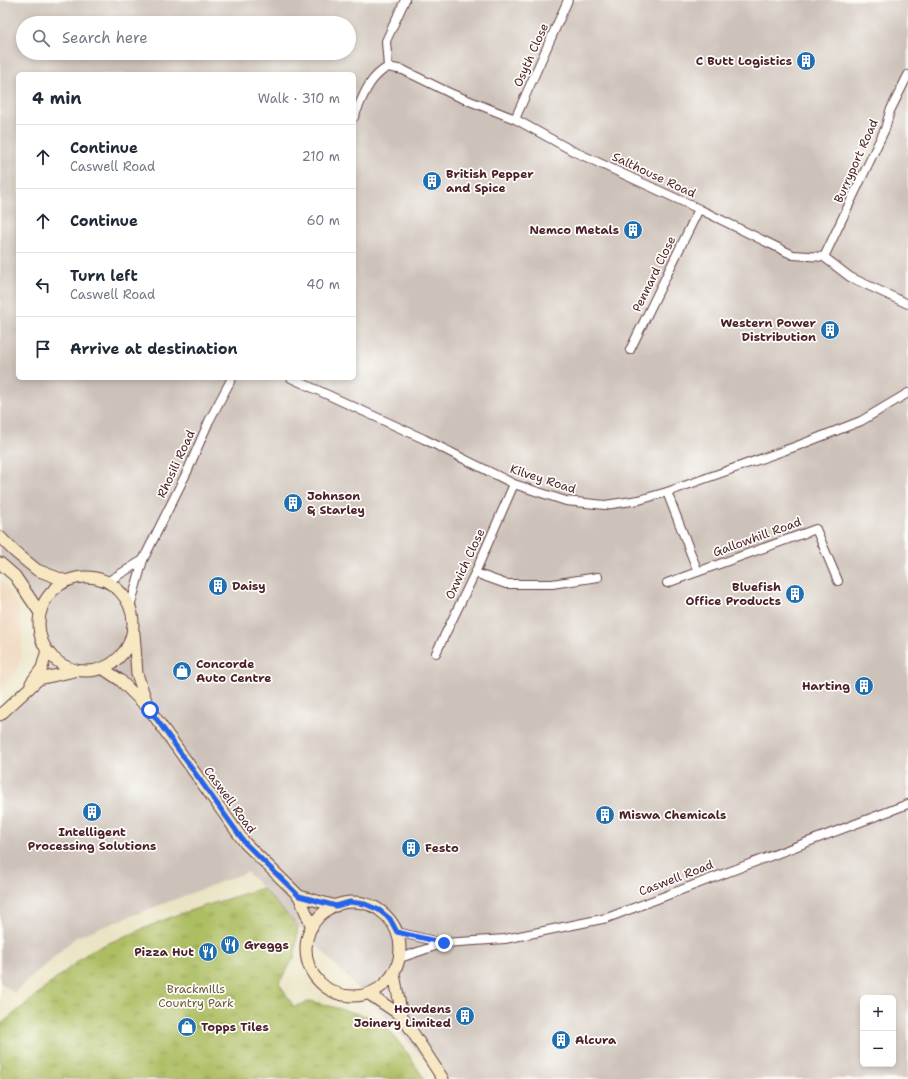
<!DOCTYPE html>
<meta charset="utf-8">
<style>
:root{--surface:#fff;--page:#f2f2f3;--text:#1f2937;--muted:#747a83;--line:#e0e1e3}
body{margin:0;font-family:"Shantell Sans",sans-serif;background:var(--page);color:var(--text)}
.controls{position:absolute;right:12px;bottom:12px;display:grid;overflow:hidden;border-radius:6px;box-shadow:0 2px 6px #0003}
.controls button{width:36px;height:36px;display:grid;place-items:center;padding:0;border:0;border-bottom:1px solid var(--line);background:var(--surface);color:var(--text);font:20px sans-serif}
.stop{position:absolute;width:12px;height:12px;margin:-9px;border:3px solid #2563eb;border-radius:50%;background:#fff}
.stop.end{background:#2563eb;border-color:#fff;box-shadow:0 1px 4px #0008}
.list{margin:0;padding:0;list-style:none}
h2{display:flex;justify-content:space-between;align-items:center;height:52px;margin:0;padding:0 16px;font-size:17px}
h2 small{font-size:13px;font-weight:400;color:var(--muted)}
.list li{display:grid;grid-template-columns:26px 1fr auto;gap:12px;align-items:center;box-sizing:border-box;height:64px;padding:0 16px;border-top:1px solid var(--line)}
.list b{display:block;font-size:15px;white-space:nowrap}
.list p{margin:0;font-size:13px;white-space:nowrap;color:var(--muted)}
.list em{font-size:13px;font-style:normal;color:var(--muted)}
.icon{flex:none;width:22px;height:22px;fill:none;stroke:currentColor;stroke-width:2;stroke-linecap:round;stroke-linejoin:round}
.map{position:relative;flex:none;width:908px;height:1079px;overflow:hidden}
.search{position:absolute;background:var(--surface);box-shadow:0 2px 6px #0003;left:16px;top:16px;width:340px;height:44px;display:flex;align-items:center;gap:10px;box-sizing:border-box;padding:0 14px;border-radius:22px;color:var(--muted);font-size:15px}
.panel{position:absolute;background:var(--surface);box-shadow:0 2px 6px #0003;left:16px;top:72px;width:340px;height:308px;border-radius:6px}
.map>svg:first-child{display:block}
</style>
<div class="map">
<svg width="908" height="1079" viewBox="0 0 908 1079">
<defs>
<pattern id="grass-tufts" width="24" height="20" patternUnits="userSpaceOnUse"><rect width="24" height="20" fill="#adbe62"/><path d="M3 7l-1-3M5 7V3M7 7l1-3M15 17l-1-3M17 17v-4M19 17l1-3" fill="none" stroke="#8f9a51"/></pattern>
</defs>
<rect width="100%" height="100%" fill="#fdfcf7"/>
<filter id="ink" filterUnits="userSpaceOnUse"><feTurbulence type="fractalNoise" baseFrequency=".025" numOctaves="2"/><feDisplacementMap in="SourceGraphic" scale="8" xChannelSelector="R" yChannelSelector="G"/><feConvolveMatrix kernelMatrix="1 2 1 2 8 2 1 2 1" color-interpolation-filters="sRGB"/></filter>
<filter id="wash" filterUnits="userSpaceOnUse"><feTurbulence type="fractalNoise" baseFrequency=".012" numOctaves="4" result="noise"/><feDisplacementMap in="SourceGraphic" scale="16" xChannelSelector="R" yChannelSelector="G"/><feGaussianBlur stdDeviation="0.9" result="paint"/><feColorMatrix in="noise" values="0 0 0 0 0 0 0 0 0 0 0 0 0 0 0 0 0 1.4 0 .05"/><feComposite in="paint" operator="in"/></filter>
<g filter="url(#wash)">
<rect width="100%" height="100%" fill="#eae4c5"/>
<!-- built -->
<path fill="#efd6bc" d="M0,580l9,10 9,19 4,22v24l-6,16 -16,20z"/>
<!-- industrial -->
<path fill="#cdc2b9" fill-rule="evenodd" d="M0,0h908v1079h-464l-197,-207 -171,65 -62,56 -14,-11v-261l48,-42 -3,-37 -45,-86zM23,23h326v30h-326zM18,74h336v304h-336zM863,998h30v66h-30z"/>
<!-- grass -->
<path fill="url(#grass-tufts)" stroke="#7c6e46" d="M262,888l36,38 -3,30 -16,27 15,24 17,-6 70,19 27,34 16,25h-424v-54l90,-74 86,-36z"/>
</g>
<g filter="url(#ink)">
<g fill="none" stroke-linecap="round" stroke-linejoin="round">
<defs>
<path id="street" d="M388,67l15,3 49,24 63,25 56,31 128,59 94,46 31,2 26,20 58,27
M354,117c9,-20 14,-39 34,-50l-2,-26 19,-41
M515,119l53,-119
M824,257l61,-128 5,-18 18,-36
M630,350l69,-141
M291,378l133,61 90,45 52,17 39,4 34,-5 28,-8 130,-46 64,-25 47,-28
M667,492l31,80
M475,573l31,11h46l46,-7
M107,582l36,-22
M667,583l149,-54 22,52
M130,607l13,-47 44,-88 22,-51 23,-43
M436,653l39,-80 39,-89
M397,932l46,11
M400,958l44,-15 61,-4 102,-21 301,-114"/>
<path id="secondary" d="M0,537l15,15 22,18 29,11
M0,563l15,13 25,37
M39 624a47 47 0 1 1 94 0a47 47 0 1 1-94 0Z
M134,633l3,41 11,32
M102,668l18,12 30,30 95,133 54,53 13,31
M31,683l11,-15 5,-18
M0,715l39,-36 36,-8
M299,896l37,10
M306 949a47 47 0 1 1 94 0a47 47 0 1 1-94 0Z
M394,974l8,42 41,63
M369,994l33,22"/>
</defs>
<!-- street casing -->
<use href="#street" stroke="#623d42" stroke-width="10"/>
<!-- secondary casing -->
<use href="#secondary" stroke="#623d42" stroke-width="13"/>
<!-- street -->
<use href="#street" stroke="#fff" stroke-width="8"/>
<!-- secondary -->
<use href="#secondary" stroke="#f7e8c3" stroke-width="11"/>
</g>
</g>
<g fill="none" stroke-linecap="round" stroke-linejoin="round" filter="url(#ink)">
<!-- route -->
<path stroke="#2563eb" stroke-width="5" d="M150,710l95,133 54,53 37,10 14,-4 15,2 14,6 11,9 7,13 47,11"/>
</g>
<!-- icons -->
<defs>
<symbol id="building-disc" viewBox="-11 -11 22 22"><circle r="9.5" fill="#1f6fb2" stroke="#fdfcf7"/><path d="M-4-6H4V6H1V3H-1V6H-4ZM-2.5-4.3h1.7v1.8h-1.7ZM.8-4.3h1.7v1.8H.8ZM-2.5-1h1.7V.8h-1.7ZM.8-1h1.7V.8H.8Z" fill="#fff"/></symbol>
<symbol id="shop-disc" viewBox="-11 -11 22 22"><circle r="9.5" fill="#1f6fb2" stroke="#fdfcf7"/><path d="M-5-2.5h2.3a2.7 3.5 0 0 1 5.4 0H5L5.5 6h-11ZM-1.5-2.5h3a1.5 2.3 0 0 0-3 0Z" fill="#fff"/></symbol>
<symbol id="restaurant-disc" viewBox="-11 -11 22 22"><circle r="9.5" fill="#1f6fb2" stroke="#fdfcf7"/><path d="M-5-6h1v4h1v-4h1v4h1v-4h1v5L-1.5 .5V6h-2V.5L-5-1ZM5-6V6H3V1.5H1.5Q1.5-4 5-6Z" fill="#fff"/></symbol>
</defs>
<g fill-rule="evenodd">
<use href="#building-disc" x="795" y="50" width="22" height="22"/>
<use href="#building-disc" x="421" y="170" width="22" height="22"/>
<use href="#building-disc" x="622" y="219" width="22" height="22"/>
<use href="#building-disc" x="819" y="319" width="22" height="22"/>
<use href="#building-disc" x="282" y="492" width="22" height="22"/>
<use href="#building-disc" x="207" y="575" width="22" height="22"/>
<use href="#building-disc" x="784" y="583" width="22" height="22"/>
<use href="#shop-disc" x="171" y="660" width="22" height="22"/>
<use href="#building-disc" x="853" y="675" width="22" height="22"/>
<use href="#building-disc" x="81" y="801" width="22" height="22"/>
<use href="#building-disc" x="594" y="804" width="22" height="22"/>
<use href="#building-disc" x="400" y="837" width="22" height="22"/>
<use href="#restaurant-disc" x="219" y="934" width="22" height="22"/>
<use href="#restaurant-disc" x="197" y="941" width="22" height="22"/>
<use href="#building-disc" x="454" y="1005" width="22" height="22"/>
<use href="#shop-disc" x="176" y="1016" width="22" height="22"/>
<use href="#building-disc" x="550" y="1029" width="22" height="22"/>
</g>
<g text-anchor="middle" stroke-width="3.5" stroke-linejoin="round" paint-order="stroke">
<!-- street labels -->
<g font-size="12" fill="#4a1f2b" stroke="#fdfcf7">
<text transform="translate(531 55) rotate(-66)" y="4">Osyth Close</text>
<text transform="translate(856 161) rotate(-66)" y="4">Burryport Road</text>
<text transform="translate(654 175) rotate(25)" y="4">Salthouse Road</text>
<text transform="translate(654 274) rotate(-64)" y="4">Pennard Close</text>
<text transform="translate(176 464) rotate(-65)" y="4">Rhosili Road</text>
<text transform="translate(543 479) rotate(18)" y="4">Kilvey Road</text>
<text transform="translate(757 537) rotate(-20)" y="4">Gallowhill Road</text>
<text transform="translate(465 564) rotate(-65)" y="4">Oxwich Close</text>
<text transform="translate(230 800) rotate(54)" y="4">Caswell Road</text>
<text transform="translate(676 878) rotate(-21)" y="4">Caswell Road</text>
</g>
<!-- poi labels -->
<g font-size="12" font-weight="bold" fill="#4a1f2b" stroke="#fdfcf7" text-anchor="start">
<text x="792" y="65" text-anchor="end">C Butt Logistics</text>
<text x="446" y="178">British Pepper<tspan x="446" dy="14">and Spice</tspan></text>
<text x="619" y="234" text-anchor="end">Nemco Metals</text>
<text x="816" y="327" text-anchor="end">Western Power<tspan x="816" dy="14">Distribution</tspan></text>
<text x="307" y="500">Johnson<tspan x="307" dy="14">&amp; Starley</tspan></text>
<text x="232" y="590">Daisy</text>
<text x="781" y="591" text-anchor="end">Bluefish<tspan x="781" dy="14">Office Products</tspan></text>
<text x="196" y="668">Concorde<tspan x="196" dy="14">Auto Centre</tspan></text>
<text x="850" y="690" text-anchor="end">Harting</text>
<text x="619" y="819">Miswa Chemicals</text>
<text x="92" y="836" text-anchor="middle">Intelligent<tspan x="92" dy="14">Processing Solutions</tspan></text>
<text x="425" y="852">Festo</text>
<text x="244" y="949">Greggs</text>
<text x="194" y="956" text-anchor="end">Pizza Hut</text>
<text x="451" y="1013" text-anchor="end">Howdens<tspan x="451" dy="14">Joinery Limited</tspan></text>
<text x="201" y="1031">Topps Tiles</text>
<text x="575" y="1044">Alcura</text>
</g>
<!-- park labels -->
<g font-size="12" fill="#6d573e" stroke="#fdfcf7">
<text x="196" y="993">Brackmills<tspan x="196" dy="14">Country Park</tspan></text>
</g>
</g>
</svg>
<div class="controls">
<button>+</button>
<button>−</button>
</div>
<div class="stop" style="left:150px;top:710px"></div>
<div class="stop end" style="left:444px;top:943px"></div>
<div class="search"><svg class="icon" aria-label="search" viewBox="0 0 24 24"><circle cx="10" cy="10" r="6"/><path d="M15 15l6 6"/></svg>Search here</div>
<section class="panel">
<h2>4 min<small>Walk · 310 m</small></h2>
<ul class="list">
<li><svg class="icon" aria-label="ahead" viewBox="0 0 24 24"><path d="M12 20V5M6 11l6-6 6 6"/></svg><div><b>Continue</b><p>Caswell Road</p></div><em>210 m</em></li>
<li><svg class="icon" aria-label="ahead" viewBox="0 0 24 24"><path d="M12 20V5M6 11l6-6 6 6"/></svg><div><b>Continue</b></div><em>60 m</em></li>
<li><svg class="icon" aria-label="left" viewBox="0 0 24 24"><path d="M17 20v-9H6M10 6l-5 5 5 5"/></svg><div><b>Turn left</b><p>Caswell Road</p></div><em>40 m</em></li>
<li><svg class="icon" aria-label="arrive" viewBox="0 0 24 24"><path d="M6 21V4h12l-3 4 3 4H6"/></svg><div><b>Arrive at destination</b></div></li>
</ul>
</section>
</div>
